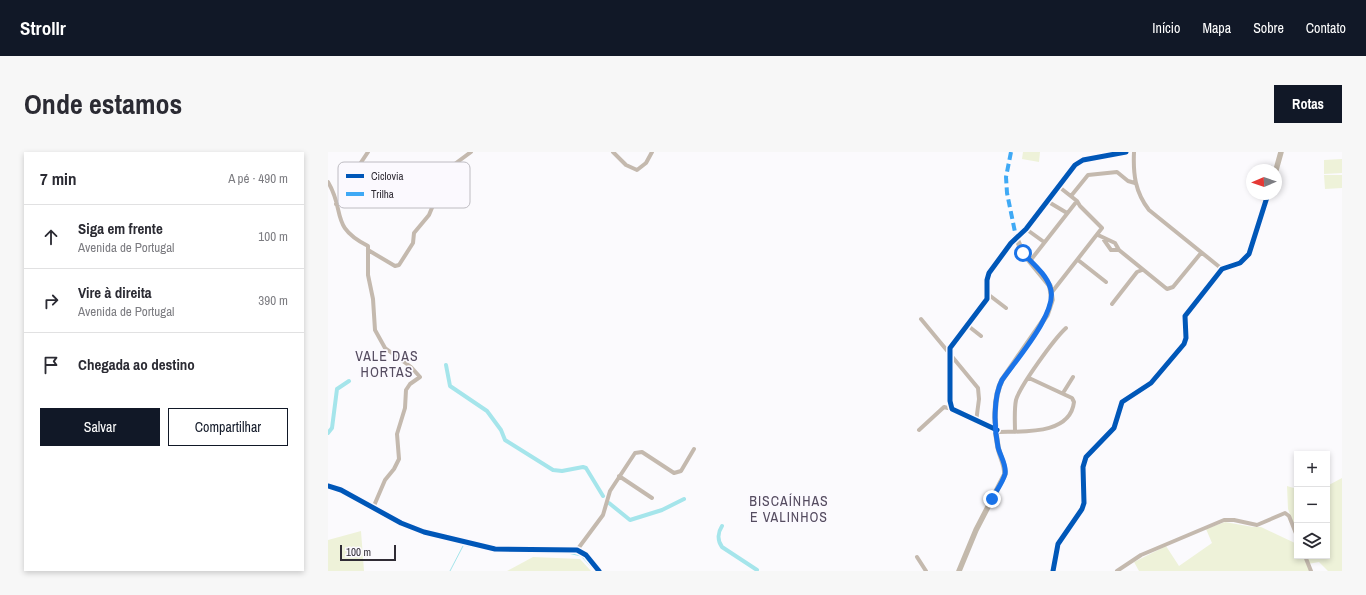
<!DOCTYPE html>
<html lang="pt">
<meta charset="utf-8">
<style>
:root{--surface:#fff;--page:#f7f7f7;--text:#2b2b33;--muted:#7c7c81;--line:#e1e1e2;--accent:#111827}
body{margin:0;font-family:"Archivo Narrow",sans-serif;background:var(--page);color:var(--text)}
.controls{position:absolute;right:12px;bottom:12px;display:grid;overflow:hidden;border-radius:0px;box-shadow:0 2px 6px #0003}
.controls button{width:36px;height:36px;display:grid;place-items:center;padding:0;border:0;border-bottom:1px solid var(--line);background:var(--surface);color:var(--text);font:20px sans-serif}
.compass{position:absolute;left:918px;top:12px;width:36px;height:36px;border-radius:50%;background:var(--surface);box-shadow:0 2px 6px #0003;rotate:268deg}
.scale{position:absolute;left:12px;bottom:10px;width:56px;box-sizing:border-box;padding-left:4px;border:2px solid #302c35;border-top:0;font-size:11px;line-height:14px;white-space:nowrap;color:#302c35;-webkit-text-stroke:3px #fbf9fe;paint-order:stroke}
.stop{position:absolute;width:12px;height:12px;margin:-9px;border:3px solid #1a73e8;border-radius:50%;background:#fff}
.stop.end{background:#1a73e8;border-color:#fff;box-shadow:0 1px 4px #0008}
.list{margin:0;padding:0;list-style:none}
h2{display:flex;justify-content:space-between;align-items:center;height:52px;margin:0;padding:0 16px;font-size:17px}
h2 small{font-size:13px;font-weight:400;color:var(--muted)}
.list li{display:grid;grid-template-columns:26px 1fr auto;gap:12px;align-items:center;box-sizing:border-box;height:64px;padding:0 16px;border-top:1px solid var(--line)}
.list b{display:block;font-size:15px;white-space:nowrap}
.list p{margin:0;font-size:13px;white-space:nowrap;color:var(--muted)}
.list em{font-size:13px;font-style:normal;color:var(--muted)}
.actions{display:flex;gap:8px;padding:12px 16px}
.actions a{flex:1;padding:9px 0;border:1px solid var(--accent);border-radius:0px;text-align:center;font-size:14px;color:var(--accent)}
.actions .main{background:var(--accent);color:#fff}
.icon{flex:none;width:22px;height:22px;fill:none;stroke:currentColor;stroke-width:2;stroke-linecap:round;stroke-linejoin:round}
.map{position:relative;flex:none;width:1014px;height:419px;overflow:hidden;border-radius:0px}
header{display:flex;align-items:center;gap:24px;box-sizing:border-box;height:56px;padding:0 20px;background:var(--accent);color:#fff}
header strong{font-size:19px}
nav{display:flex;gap:22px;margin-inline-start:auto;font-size:14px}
.intro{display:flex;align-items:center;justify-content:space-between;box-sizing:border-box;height:96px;padding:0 24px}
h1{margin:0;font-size:28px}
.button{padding:10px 18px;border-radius:0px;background:var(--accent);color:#fff;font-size:14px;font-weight:700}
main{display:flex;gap:24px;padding:0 24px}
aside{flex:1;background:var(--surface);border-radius:0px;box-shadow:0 2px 6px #0003}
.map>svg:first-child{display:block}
</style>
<header>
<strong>Strollr</strong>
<nav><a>Início</a><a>Mapa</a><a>Sobre</a><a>Contato</a></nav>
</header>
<div class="intro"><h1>Onde estamos</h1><a class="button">Rotas</a></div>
<main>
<aside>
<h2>7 min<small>A pé · 490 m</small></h2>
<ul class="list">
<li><svg class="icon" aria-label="ahead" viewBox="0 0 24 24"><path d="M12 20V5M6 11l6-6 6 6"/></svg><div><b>Siga em frente</b><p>Avenida de Portugal</p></div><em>100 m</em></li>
<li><svg class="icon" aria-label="right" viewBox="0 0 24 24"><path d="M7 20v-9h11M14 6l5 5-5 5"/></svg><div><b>Vire à direita</b><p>Avenida de Portugal</p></div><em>390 m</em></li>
<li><svg class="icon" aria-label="arrive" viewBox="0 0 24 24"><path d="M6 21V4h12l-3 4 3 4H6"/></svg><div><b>Chegada ao destino</b></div></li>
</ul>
<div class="actions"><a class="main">Salvar</a><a>Compartilhar</a></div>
</aside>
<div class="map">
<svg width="1014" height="419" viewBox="0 0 1014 419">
<rect width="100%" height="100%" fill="#fbfafd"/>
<!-- green -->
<path fill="#eef2d9" d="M695,0h17l-1,10 -17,-3z
M1014,7v14l-18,1v-14z
M996,23h18v13l-17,1z
M1014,326v93h-14l-9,-9 -11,2 -2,-8h21v-70z
M959,334l10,3v44l-9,-24z
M897,370l28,5h8l36,17v12h6l7,15h-171l-5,-9 32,-16 13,20 33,-23 -6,-14z
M33,379l3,40h-36v-31z
M205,405l47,2 11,12h-84z"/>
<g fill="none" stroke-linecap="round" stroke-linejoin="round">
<!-- stream -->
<path stroke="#a5e5eb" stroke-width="1" d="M139,394l19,3
M181,400l59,1 13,3 14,15
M122,419l13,-25"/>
<!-- canal -->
<path stroke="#a5e5eb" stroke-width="4" d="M118,213l4,21 37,25 14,19 4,10 48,30 9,1 21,-4 3,1 17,28
M0,281l4,-5 5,-39 12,-8
M281,351l21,17 32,-10 22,-11
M394,374c-4,6 -5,14 0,21l35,23"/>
<!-- street -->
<path stroke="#c4b9ae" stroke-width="4" d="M285,0l13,13 11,5 9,-7 6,-11
M806,0c-1,22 1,40 15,58l73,59
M0,30c18,30 1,44 40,64v29l5,24 2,31 10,18 26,19 9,10 -10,7 -4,6 -1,18 -8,26 2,25 -5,10 -9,11 -12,28
M743,44l17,-21 29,-3 11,9 7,2
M719,49l20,12
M8,52l4,-2 4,-14 24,-36
M698,77l18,13
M770,83l17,8 4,7 48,39 6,-2 28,-34
M776,88l7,10h8
M40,98l27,16 4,-1 14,-22 1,-10 15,-18 19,-46 23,-17
M750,108l28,22
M702,109l47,-60
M724,140l50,-64 -22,-22 -3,-5 -19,-15
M661,143l17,13
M784,152l25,-32 5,-2
M593,167l57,69 1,11 -3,23
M639,173l14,11
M735,241l10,-16
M591,278l25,-23 8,2
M668,278l-44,-21 -2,-8v-53l37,-49v-19l2,-7 22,-30 15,-14 49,-64 8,-5 43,-8
M669,280c24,-1 73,4 77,-30l-2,-4 -43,-20
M687,280c0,-10 -1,-22 1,-32 4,-14 38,-61 50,-72
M291,324l33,22
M249,398l26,-35 7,-24 25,-38 7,-1 32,21 7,-2 13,-22
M977,404l6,15
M589,405l9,14
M789,419l24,-16 83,-35h10l23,5 28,-12 4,3 8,20"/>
<!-- secondary -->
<path stroke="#c3b9ac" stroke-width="5.5" d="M948,18l5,-18
M0,334l13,4 60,33 23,9 71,17 82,1 9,5 13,16
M631,419l17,-41 29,-56c0,-10 -5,-17 -7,-27 -4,-19 -5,-50 4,-67l45,-65 5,-15 -2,-14 -27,-33 -7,-16
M725,419l5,-27 24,-35 2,-6 -1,-36 3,-10 28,-29 8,-26 29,-19 33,-39 2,-6 -1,-22 37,-47 18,-6 9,-9 19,-60"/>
<!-- quiet -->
<path stroke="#3fa9f5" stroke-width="4" stroke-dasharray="8 4" stroke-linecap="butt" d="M683,0l-5,25 1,16 9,44"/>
<defs>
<path id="cycleway" d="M669,278l-45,-21 -2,-8v-53l37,-49v-19l2,-7 22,-30 15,-14 49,-64 8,-5 43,-8
M0,334l13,4 60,33 23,9 71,17 82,1 9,5 13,16
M725,419l5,-27 24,-35 2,-6 -1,-36 3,-10 28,-29 8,-26 29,-19 33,-39 2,-6 -1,-22 37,-47 18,-6 9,-9 19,-60"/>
</defs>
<!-- cycleway casing -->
<use href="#cycleway" stroke="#fbf9fe" stroke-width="8"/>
<!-- cycleway -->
<use href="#cycleway" stroke="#0057b8" stroke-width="5"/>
</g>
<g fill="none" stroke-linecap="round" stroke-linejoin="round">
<!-- route -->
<path stroke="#1a73e8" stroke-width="5" d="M664,347c4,-8 11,-17 13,-25 2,-9 -5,-18 -7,-27 -4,-19 -5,-50 4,-67 14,-20 58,-70 48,-93 -4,-13 -18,-24 -27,-34"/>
</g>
<g text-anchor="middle" stroke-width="3.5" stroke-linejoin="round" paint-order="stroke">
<!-- neighbourhood labels -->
<g font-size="14" letter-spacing="1" fill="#554c60" stroke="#fbf9fe">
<text x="59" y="209">VALE DAS<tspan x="59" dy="16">HORTAS</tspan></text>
<text x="461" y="354">BISCAÍNHAS<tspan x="461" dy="16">E VALINHOS</tspan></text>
</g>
</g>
<!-- legend -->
<rect x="10" y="10" width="132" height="46" rx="6" fill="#fbf9fe" stroke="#bebcc2" stroke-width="1"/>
<rect x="18" y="22" width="18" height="4" fill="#0057b8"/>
<rect x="18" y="40" width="18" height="4" fill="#3fa9f5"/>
<g font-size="11" fill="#302c35">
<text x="43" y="28">Ciclovia</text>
<text x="43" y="46">Trilha</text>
</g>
</svg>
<div class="controls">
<button>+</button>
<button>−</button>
<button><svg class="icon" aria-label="layers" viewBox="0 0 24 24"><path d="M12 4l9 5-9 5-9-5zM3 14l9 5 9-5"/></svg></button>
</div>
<svg class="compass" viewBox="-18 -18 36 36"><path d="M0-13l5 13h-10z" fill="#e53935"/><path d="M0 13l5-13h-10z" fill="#7c7c81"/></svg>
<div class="scale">100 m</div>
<div class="stop" style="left:695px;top:101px"></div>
<div class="stop end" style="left:664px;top:347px"></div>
</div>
</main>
